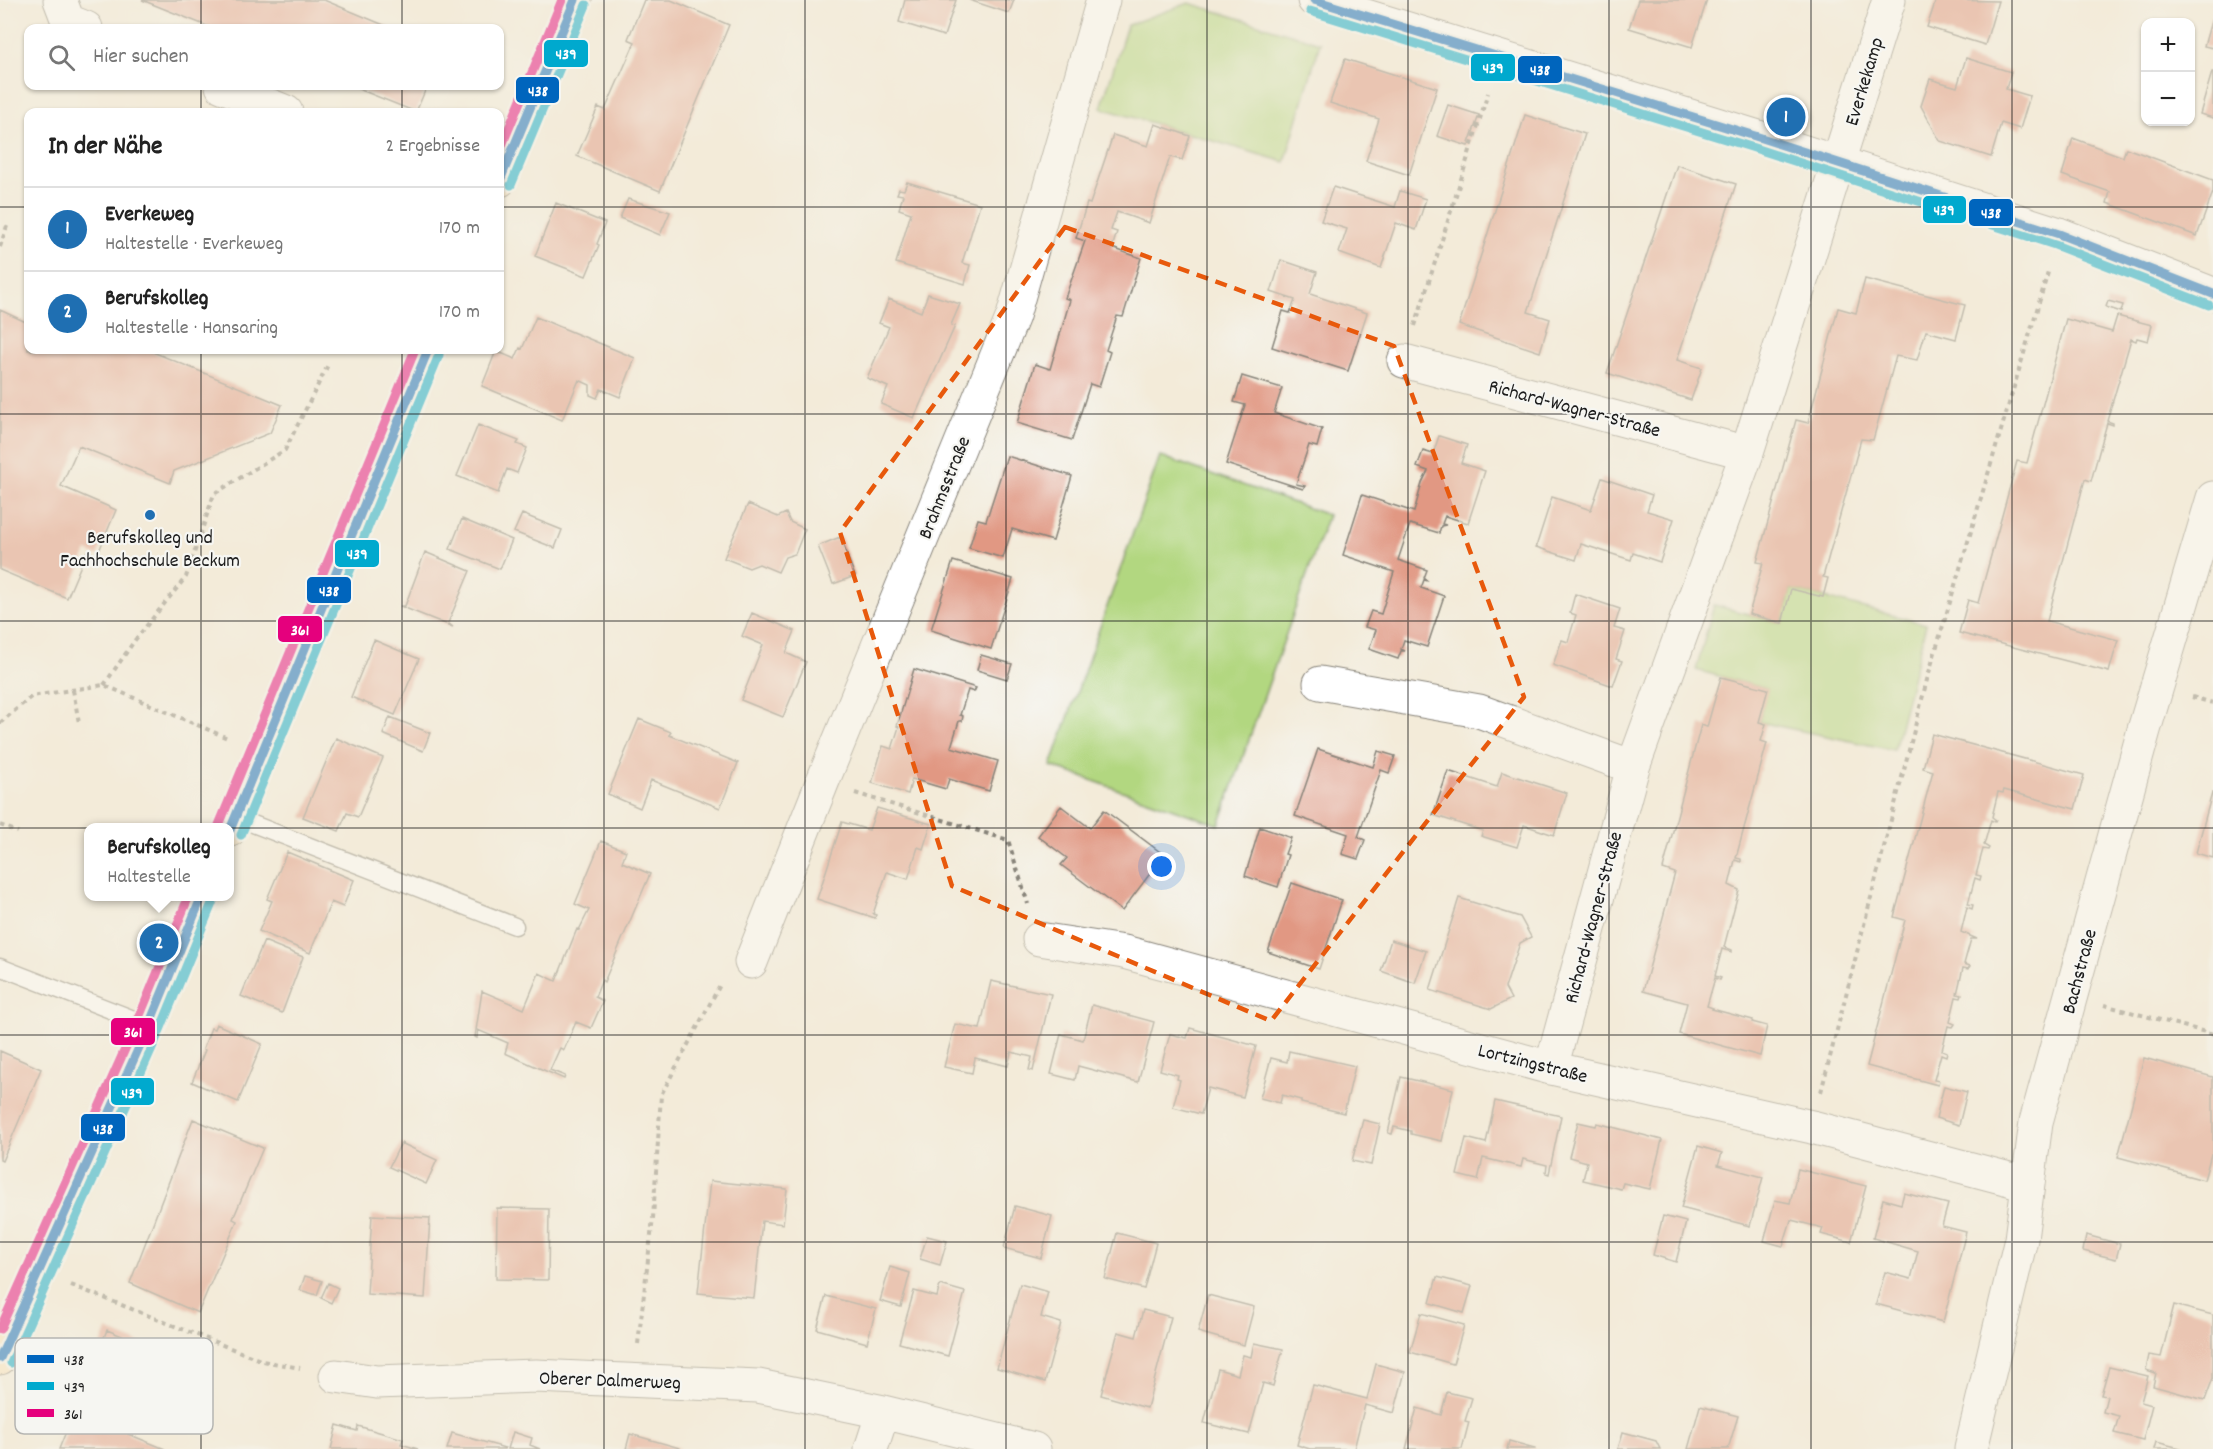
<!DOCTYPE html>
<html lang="de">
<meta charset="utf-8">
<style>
:root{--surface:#fff;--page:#f6f6f6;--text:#222;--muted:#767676;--line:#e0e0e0;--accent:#1f6fb2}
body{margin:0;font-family:Dekko,sans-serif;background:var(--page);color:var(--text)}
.controls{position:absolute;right:18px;top:18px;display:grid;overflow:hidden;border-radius:12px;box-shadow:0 2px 4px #0004}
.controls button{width:54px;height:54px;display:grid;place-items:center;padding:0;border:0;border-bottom:2px solid var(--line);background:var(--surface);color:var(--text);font:30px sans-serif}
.you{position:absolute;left:1162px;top:867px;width:21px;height:21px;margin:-15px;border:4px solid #fff;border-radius:50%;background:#1a73e8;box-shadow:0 0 0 9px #1a73e833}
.badge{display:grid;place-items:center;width:39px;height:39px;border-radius:50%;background:var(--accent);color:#fff;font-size:20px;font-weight:700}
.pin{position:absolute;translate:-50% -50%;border:3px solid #fff;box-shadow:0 2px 6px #0006}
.popup{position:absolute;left:84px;top:823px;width:150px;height:78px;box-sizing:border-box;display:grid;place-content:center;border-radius:12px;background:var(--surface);filter:drop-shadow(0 2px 4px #0005);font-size:20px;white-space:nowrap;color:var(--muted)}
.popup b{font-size:22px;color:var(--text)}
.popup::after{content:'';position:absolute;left:50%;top:100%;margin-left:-12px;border:12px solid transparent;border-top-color:var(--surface)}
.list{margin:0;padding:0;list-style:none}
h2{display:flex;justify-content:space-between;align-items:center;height:78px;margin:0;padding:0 24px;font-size:26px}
h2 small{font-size:20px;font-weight:400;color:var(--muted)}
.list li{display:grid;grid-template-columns:39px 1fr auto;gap:18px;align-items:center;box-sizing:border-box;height:84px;padding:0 24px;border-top:2px solid var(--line)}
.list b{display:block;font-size:22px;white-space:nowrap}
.list p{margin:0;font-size:20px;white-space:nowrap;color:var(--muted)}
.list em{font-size:20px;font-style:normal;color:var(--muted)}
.icon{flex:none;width:33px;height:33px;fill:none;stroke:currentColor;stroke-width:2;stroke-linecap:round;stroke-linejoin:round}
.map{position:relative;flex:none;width:2213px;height:1449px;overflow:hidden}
.search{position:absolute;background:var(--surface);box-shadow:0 2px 4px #0004;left:24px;top:24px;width:480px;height:66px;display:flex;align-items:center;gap:15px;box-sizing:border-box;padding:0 21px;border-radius:12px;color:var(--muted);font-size:22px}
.panel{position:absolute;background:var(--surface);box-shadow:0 2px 4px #0004;left:24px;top:108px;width:480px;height:246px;border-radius:12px}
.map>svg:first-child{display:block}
</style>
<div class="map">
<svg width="2213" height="1449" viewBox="0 0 2213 1449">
<rect width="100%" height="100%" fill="#f6f6f2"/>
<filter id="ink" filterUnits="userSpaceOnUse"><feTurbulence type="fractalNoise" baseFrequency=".0167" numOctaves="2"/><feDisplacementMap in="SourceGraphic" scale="12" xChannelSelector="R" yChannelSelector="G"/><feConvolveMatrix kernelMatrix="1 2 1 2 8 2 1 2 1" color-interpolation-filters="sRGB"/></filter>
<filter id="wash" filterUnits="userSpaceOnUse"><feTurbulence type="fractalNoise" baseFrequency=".008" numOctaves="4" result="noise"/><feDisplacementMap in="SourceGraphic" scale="24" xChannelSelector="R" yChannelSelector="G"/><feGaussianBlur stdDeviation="1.35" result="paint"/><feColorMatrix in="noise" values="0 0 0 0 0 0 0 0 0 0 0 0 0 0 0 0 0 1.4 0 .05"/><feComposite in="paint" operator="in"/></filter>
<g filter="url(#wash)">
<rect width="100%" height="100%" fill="#f3ebd9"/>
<!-- green -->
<path fill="#b2d780" stroke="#677a4e" stroke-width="1.5" d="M1189,3l131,40 -35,119 -184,-54 26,-83z
M1160,456l168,59 -109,310 -168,-59z
M1791,589l135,35 -32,126 -135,-28 8,-33 -71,-19 18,-65 68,18z"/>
<g id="blocks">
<!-- building -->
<path fill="#e19883" d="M142,0h182l67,28h-179z
M644,0h27l58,25 -69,166 -83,-35 21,-49 7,3 30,-68 -7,-3z
M905,0h51l-12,36 -45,-14z
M969,0h45l-5,13z
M1638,0h69l-15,47 -63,-19z
M1936,0l62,1 -13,44 -58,-18z
M2212,18h1v30l-9,-2z
M1966,58l45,14 -5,17 24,7 -10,33 -19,-6 -10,34 -51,-16 -19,-35 9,-27 27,8z
M1345,59l92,29 -28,87 -43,-14 13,-42 -49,-16z
M2212,72h1v46l-13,-4z
M351,86h76l-11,26z
M1448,105l31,10 -11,31 -31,-10z
M1525,115l60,19 -57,178 22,7 -10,33 -81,-27z
M1155,124l35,12 -8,24 -12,-3 -21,66 -32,-11 -6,18 6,2 -5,16 29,10 -18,59 -6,-1 -11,34 4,2 -11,35 -9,-3 -18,56 -55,-17 18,-59 15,5 20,-69 -5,-2 20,-57 -9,-3 11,-35 3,1 23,-69 35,11z
M2073,138l50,19 3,-9 87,32v12l-16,44 -90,-33 3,-11 -48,-17z
M1677,165l59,19 -59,176 25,8 -11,32 -84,-27z
M907,182l73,22 -18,59 8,2 -5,19 -69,-21 15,-50 -12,-4 4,-14 -6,-1 2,-5 5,1z
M1333,187l62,20 5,-16 26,8 -10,31 -20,-7 -15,45 -42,-15 8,-24 -26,-8z
M628,199l42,13 -10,23 -40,-17z
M556,203l49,20 -8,21 2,1 -13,31 -51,-20z
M1281,260l36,12 -7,22 57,19 -19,58 -76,-24 11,-36 7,2 5,-13 -24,-8z
M1865,279l100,26 -9,34 -30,-8 -9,29 -21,-4 -23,84 -12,-1 -38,138 5,1 -5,19 -32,-8 -9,34 -33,-9 14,-51 -6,-1 39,-142 12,3 30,-115 18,5z
M928,294l32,10 -9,21 4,1 -41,92 -33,-14 7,-17 -21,-9 22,-51 -10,-4 10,-24 32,13z
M2108,301l15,4 -2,7 -15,-5z
M0,310l28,13v27h120l134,55 -12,28 -96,38 -4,12 -91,-37 -18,40 55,24 -19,46 -10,-5 -20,47 -67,-28z
M2117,316l35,9 -4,16 -11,-3 -1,3 -5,-2 -24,82 6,2v2l-6,-2 -16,58 -6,-2 -38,142 71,19 -9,32 -150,-39 9,-33 10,3 39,-142 10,2 39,-144 46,13z
M536,317l99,41 -15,39 -19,-8 -4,9 -7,-3v-10l-11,-5 -17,40 -80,-34 14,-35 19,8 5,-11 2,1z
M1242,376l40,12 -8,25 48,16 -5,18 -8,-2 -13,39 9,2 -2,3 -77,-25 19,-59 -11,-3z
M478,425l41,16 -2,3 10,4 -10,25 -10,-4 -9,24 -41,-17z
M1439,436l28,9 -6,18 24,8 -17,52 -23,-7 -3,8 4,1 -5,1 -2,7 -29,-9 -12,36 29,10 -3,8 4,3 -4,-1 -3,8 23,8 -17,51 -23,-7 -3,9 4,2h-4l-3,8 -29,-10 7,-19 -11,-3 6,-16 10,3 13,-42 -51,-17 19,-60 52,17 8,-29 6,-12 -11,-4 6,-16 10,3z
M1007,456l65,20 -19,65 -41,-12 -9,29 -34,-10 9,-29 8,2z
M1602,478l50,17 -5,16 27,8 -14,43 -27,-9 -2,7 -50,-16 -5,16 -40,-13 16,-50 39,13z
M748,504l30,13 8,-4 4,9 15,7 -10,25 -10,3 -7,15 -19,-8 -10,4 -25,-10z
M522,514l40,16 -7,18 -41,-16z
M462,519l50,21 -12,29 -50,-20z
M840,537l15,39 -22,8 -15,-38z
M425,552l45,19 -22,52 5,4 -53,-21h5z
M953,561l60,18 -22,70 -60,-19z
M1575,594l45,15 -6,19 11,3 -9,28 6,2 -9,25 -60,-21 9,-25 6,2 8,-27 -6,-2z
M752,613l43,18 -9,22 20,9 -23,55 -42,-17 22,-55 -21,-9z
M374,640l45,19 -24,56 -44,-18z
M981,655l31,9 -5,15 -30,-9z
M914,669l62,19 -2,4 -6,-2 -8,25 3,1 -1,5h-3l-8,26 47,14 -9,30 -40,-12 -3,10 -34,-10 -4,15 -36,-11 11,-37 9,3 7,-22 -2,-1z
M1721,677l47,12 -9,33 7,2 -5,17 6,2 -31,115 5,1v3l-6,-2 -6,25 10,5 -15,57 8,3v2l-10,-3 -7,27 6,2 -1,2 -5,-2 -8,28 6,2 -1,1 41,11 -1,2 15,4 -7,30 -81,-22 8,-31 -44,-12 32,-118 -12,-4 38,-144 6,2z
M390,717l40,16 -7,18 -40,-17z
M639,719l32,13 -2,3 69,28 -18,45 -69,-28 -11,28 -32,-14z
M1932,734l152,41 -9,34 -71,-19 -1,3 -5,-1 -6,25 4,3 -1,2 -4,-2 -7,25 5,3 -1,2 -5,-1 -7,26 5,1 -1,4 -5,-2 -7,26 5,1 -1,4 -5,-2 -6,25 16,7h-6l-7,25 6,2 -2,3 -5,-1 -6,26 5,1 -1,3 -5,-1 -6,25 5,2 -2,3 -5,-1 -6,24 5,2 -1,4 -5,-2 -7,26 5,1 -1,4 -71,-19 38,-146 -11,-3 39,-146 -10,-3z
M336,738l47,20 -25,59 -11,-4 -8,18 -36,-14z
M1318,749l55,18 5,-16 17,5 -6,17 -8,-3 -23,67 7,3 -7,19 -16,-5 6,-20 -53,-18z
M1448,771l49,16 5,-15 65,21 -13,42 -30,-10 -7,22 -36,-11 2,-5 -50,-16z
M2212,793h1v65l-17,-5z
M1061,806l29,22 14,-18 60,45 -42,56 -61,-46 6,-7 -29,-22z
M877,808l54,16 -8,25 -5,-2 -10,32 -21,-7 -14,42 3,1 -1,3 -58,-19 25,-77 27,8z
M1260,827l31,11 -6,16 3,1 -10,32 -33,-11z
M601,841l25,10 -4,11 28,12 -46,108 -2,-2 -7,17 8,4 -12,27 -15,-6 -12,28 -4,-2 -10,22 15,6 -1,3 -59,-26 3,-10 -30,-13 -1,8 -2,-1 7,-46 42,18 15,-36 17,8 21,-52 2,1 10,-20 -14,-6z
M287,852l67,28 -11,27 -12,-5 -21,51 -51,-22 13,-30 -5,-2z
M1292,883l50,17 -23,69 -51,-17z
M1459,898l61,19 11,20 -11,6 -15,45 6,11 -20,10 -61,-19z
M1391,940l35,11 -11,32 -34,-12z
M264,941l39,16 -21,56 -41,-17z
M991,981l60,13 -18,77 -4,-1 3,-13 -21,-5 -3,14 -33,-8 -3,15 -28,-6 11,-43 25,5z
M1092,1005l62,17 -16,60 -60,-16 -3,14 -24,-6 10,-40 22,6z
M216,1024l46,20 -24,58 -46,-20 13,-32 -2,-1 8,-21 3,1z
M1190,1028l66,18 -13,51 -35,-9 -7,26 -28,-7 7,-27 -3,-1 1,-4 -18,-5 10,-36 17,4z
M0,1051l41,18 -39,92 -2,-1z
M1289,1051l66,15 -11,47 -43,-10v-3l-19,-5 -2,8 -20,-5 11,-40 16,4z
M2144,1058l69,19v77h-2l-7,26 -86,-23z
M1401,1077l52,12 -11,52 -31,-7v-3l-17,-4 -2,7 -4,-1z
M1944,1086l23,6 -8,33 -23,-7z
M1495,1101l66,15 -12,58 -3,-1 1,-8 -24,-6 -2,8 -38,-9 -5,22 -21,-5 9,-37 20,5z
M193,1119l70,29 -30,71 4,2 -39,92 -68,-30z
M1363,1120l17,4 -9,41 -19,-4z
M1578,1122l18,4 1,-3 65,17 -12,49 -27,-6 -2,6 -38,-9 4,-18 -18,-5z
M401,1143l36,17 -11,24 -37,-17z
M1698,1146l24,7 -4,12 45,12 -13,49 -69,-18z
M1798,1169l68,17 -15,56 -30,-8 2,-6 -32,-8 -8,26 -19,-5 11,-41 15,3z
M710,1181l77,8 -4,35 -21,-3 -8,77 -56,-5z
M1904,1193l44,11 -6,22 24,6 -23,90 -67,-18 9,-32 26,7 7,-28 -45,-13 10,-39 18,5z
M1015,1206l37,10 -11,42 -37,-10z
M497,1208l52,1 -1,71 -52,-1z
M372,1215l58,3 -5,80 -58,-4z
M1663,1216l23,6 -10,40 -23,-7z
M1117,1233l39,10 -12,46 -39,-10z
M2086,1235l34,9 -4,15 -33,-8z
M927,1236l20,5 -7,24 -20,-6z
M890,1267l20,6 -9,34 -21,-6z
M305,1276l17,5 -5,14 -17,-5z
M1437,1277l35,9 -8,27 -34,-10z
M328,1283l10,5 -7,15 -10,-5z
M1020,1284l28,8 -7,25 20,6 -16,59 -48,-14z
M940,1285l25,7 -17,64 -49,-13 15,-52 23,6z
M1208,1295l46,12 -10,38 -46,-13z
M826,1296l50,13 -9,34 -50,-14z
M2174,1305l39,10v63l-8,22 -52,-14 3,-13 -10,-3 3,-15 12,2z
M1143,1310l28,7 -24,91 -46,-13 17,-63 18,5z
M1421,1313l43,12 -11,39 -43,-12z
M107,1330l75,30 -12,32 -30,-13 -19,48 8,3 -1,4 37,15h-106z
M1254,1343l29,6 -10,37 -10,-3 -14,51 -45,-11 14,-54 20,6 5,-20 8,2z
M1376,1364l29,8 -11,41 -29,-8 -11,44h-44l-13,-4 16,-60 54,14z
M2109,1367l39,9 -7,26 11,3 -9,35 -29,-7 5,-17 -16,-4 4,-16 -6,-1z
M1447,1392l25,6 -7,23 4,1 -7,27h-56l11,-41 24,7z
M1700,1406l38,10 -10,33h-40z
M337,1425l20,6 1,-5 45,13 -2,5 17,5h-87z
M513,1432l19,6 -2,7 10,4h-32z
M1623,1432l33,9 4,8h-42z
M452,1433l53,15v1h-58z
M630,1434l50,14v1h-54z
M1509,1441l26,7v1h-28z
M2156,1442l24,6 -1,1h-25z"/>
</g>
</g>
<g filter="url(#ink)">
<use href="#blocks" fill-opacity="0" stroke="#88847a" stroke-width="1.5"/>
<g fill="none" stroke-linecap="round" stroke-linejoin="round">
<defs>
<path id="lane" d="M235,817l280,109
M0,967l149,58"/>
<path id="street" d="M60,0l8,21 18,7
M1314,0l441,136 304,98 154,60
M222,86l64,26
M1404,361l343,92
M1320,683l159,28 154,56
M1039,939l85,13 427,116 261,59 216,57
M751,962l71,-179 191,-467 90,-316
M1551,1068l82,-301 114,-314 142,-453
M336,1376l41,6 159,-6 222,10 125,26 151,37
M871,1449l12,-37
M1971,1449l50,-210 15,-117 108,-392 69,-232"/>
<path id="secondary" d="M500,180l75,-180
M230,830l198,-480
M0,1358l149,-333 53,-129"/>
</defs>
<!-- lane casing -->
<use href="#lane" stroke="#88847a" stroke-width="19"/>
<!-- street casing -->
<use href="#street" stroke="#88847a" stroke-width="35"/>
<!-- secondary casing -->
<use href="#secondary" stroke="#88847a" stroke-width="35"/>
<!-- path -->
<path stroke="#88847a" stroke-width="4" stroke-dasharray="4.5 4.5" stroke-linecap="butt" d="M0,247l7,-21
M1415,326l73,-233
M104,685l31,-45 51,-63 28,-83 71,-44 44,-87
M73,690l6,33
M2192,697l21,6
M0,723l32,-27 72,-11 126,54
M855,793l153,47 20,64
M0,825l18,7
M2104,1005l109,29
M1821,1092l107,-416 121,-407
M71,1285l192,76 37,7
M638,1344l15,-126 8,-123 60,-112"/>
<!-- lane -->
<use href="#lane" stroke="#fff" stroke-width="16"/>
<!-- street -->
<use href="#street" stroke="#fff" stroke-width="33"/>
<!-- secondary -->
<use href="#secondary" stroke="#fbe6c4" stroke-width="33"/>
<defs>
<path id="bus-1" d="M1314,0l441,136 304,98 154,60
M500,180l75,-180
M230,830l198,-480
M0,1358l149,-333 53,-129"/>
<path id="bus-2" d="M1310,11l441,136 304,98 154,60
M511,185l75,-180
M241,835l198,-480
M11,1363l149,-333 53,-129"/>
<path id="bus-3" d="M500,150l62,-150
M219,825l196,-475
M0,1329l138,-309 51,-124"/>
</defs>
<!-- bus-1 casing -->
<use href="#bus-1" stroke="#f6f6f2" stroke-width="14"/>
<!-- bus-2 casing -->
<use href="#bus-2" stroke="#f6f6f2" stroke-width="14"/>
<!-- bus-3 casing -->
<use href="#bus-3" stroke="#f6f6f2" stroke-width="14"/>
<!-- bus-1 -->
<use href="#bus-1" stroke="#0065bd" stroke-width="9"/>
<!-- bus-2 -->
<use href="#bus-2" stroke="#00a9ce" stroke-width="9"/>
<!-- bus-3 -->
<use href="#bus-3" stroke="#e5007d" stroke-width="9"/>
</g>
</g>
<!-- marked area -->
<path d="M0 0H2213V1449H0ZM1065,227l329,119 130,351 -253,324 -319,-135 -112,-354z" fill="#f3ebd9" fill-opacity=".55" fill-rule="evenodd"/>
<path fill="none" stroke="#e8590c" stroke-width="4.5" stroke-dasharray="12 8" stroke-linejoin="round" d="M1065,227l329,119 130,351 -253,324 -319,-135 -112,-354z"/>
<!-- grid -->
<path fill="none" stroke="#1c1c1c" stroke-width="1.5" stroke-opacity="0.55" d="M201,0v28M402,0v28M604,0v1449M805,0v1449M1006,0v1449M1207,0v1449M1408,0v1449M1609,0v1449M1811,0v1449M2012,0v1449M201,86v26M402,86v26M0,207h28M500,207h1713M201,350v1099M402,350v1099M0,414h2213M0,621h2213M0,828h2213M0,1035h2213M0,1242h2213"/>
<!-- markers -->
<circle fill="#1f6fb2" stroke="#f6f6f2" stroke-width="2" cx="150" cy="515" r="6"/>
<g text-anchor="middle" stroke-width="4.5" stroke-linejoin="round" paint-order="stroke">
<!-- street labels -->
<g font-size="20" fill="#1c1c1c" stroke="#f6f6f2">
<text transform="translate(1863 81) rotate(-73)" y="7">Everkekamp</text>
<text transform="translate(1575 407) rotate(15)" y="7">Richard-Wagner-Straße</text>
<text transform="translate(943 487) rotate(-68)" y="7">Brahmsstraße</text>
<text transform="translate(1592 917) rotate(-75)" y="7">Richard-Wagner-Straße</text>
<text transform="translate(2078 971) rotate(-75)" y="7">Bachstraße</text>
<text transform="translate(1533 1062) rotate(14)" y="7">Lortzingstraße</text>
<text transform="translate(610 1379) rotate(2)" y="7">Oberer Dalmerweg</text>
</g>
<!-- poi labels -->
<g font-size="20" fill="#1c1c1c" stroke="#f6f6f2">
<text x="150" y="543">Berufskolleg und<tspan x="150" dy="23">Fachhochschule Beckum</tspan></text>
</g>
</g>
<!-- legend -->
<rect x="15" y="1338" width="198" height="96" rx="9" fill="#f6f6f2" stroke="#b5b5b2" stroke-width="1.5"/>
<rect x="27" y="1355" width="27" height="8" fill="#0065bd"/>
<rect x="27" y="1382" width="27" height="8" fill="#00a9ce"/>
<rect x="27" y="1409" width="27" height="8" fill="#e5007d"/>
<g font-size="16" fill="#1c1c1c">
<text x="64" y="1365">438</text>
<text x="64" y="1392">439</text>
<text x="64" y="1419">361</text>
</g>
<g stroke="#f6f6f2" stroke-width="2">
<rect x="543" y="39" width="46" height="29" rx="6" fill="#00a9ce"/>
<rect x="1470" y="53" width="46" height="29" rx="6" fill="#00a9ce"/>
<rect x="1517" y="55" width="46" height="29" rx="6" fill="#0065bd"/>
<rect x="515" y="76" width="45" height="28" rx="6" fill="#0065bd"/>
<rect x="1922" y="195" width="45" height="29" rx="6" fill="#00a9ce"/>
<rect x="1968" y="198" width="46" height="29" rx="6" fill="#0065bd"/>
<rect x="334" y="539" width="46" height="29" rx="6" fill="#00a9ce"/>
<rect x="306" y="576" width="46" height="28" rx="6" fill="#0065bd"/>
<rect x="277" y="615" width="46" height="28" rx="6" fill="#e5007d"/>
<rect x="110" y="1017" width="46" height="29" rx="6" fill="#e5007d"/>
<rect x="110" y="1077" width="45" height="29" rx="6" fill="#00a9ce"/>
<rect x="80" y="1113" width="46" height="29" rx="6" fill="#0065bd"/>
</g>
<g font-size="16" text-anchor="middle" font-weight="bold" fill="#fff">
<text x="566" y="59">439</text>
<text x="1493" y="73">439</text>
<text x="1540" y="75">438</text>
<text x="538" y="96">438</text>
<text x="1944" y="215">439</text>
<text x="1991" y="218">438</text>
<text x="357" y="559">439</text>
<text x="329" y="596">438</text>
<text x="300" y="635">361</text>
<text x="133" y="1037">361</text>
<text x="132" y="1098">439</text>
<text x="103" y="1134">438</text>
</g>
</svg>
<div class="controls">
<button>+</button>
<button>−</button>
</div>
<div class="you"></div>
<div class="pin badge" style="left:1786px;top:117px">1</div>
<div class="pin badge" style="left:159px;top:943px">2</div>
<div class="popup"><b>Berufskolleg</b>Haltestelle</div>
<div class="search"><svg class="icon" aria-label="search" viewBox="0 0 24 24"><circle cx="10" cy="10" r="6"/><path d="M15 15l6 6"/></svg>Hier suchen</div>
<section class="panel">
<h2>In der Nähe<small>2 Ergebnisse</small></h2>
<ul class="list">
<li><span class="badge">1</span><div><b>Everkeweg</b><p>Haltestelle · Everkeweg</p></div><em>170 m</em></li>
<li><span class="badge">2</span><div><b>Berufskolleg</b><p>Haltestelle · Hansaring</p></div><em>170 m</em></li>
</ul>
</section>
</div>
